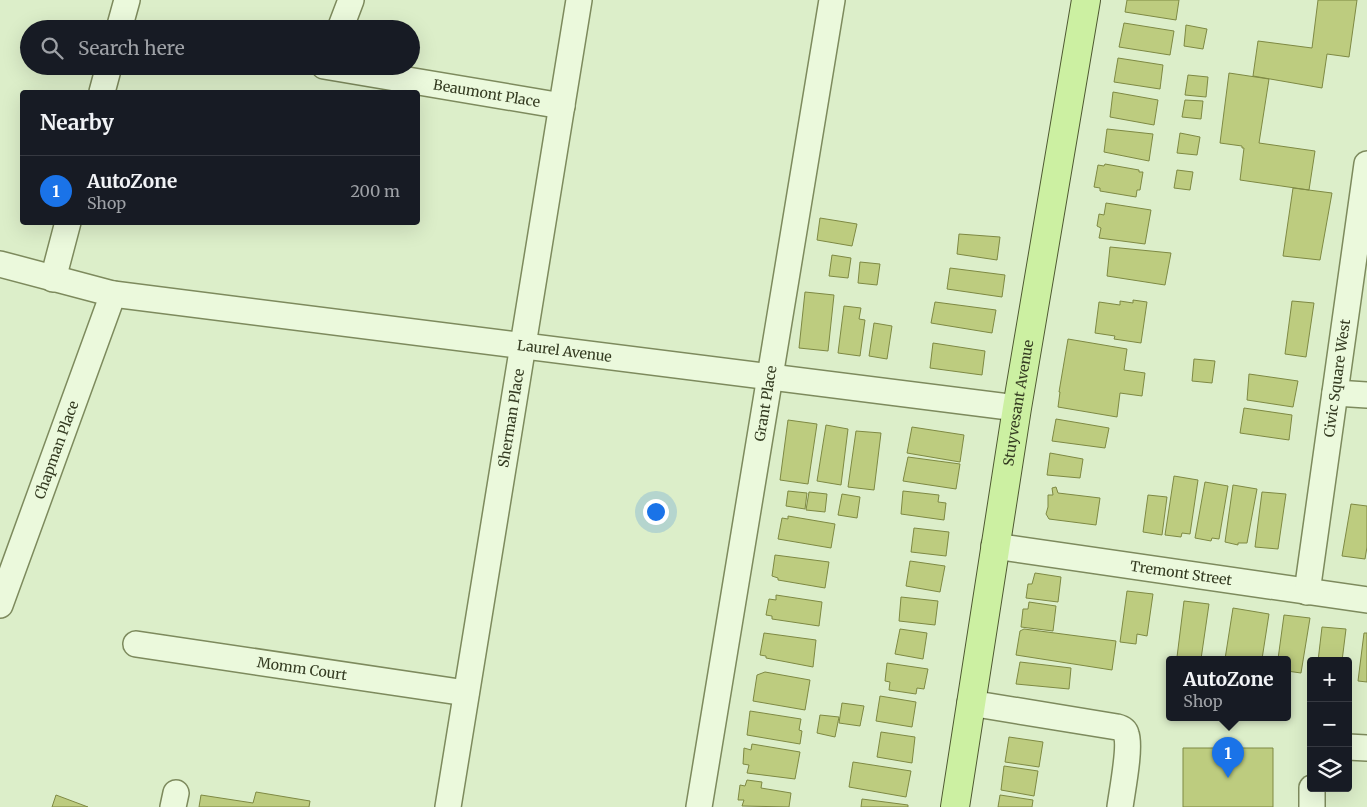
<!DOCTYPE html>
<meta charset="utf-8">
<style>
:root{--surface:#171b24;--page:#20242c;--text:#f1f3f6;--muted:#9ea1a6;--line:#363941;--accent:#1a73e8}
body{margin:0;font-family:Merriweather,serif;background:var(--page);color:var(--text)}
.controls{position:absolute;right:15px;bottom:15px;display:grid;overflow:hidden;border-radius:5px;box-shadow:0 5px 20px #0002}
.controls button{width:45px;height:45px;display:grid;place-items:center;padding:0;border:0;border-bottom:1px solid var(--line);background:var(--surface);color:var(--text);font:25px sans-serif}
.you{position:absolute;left:655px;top:511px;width:18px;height:18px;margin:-12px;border:4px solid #fff;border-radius:50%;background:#1a73e8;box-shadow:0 0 0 8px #1a73e833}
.badge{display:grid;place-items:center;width:32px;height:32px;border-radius:50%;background:var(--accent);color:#fff;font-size:16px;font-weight:700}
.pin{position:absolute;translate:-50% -41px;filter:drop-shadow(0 1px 2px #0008)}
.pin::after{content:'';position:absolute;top:26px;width:18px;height:15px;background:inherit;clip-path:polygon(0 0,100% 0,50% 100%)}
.popup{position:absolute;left:1166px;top:656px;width:125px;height:65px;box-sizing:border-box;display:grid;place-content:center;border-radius:5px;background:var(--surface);filter:drop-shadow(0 1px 4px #0005);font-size:16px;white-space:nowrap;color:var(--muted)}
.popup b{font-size:19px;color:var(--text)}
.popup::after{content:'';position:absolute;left:50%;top:100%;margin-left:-10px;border:10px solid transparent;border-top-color:var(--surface)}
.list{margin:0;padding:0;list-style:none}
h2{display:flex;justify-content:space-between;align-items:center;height:65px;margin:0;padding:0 20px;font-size:21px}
h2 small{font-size:16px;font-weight:400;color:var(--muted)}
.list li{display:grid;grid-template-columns:32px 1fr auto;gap:15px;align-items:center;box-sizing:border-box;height:70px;padding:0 20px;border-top:1px solid var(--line)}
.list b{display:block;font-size:19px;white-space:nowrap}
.list p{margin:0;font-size:16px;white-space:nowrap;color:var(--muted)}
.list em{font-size:16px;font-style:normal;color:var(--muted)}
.icon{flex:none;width:28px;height:28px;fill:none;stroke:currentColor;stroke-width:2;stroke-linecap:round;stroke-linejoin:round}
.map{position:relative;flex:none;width:1367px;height:807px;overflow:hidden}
.search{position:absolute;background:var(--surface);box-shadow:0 5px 20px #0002;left:20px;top:20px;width:400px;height:55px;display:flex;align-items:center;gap:12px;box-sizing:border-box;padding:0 18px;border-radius:28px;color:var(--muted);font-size:19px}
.panel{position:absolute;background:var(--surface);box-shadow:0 5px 20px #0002;left:20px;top:90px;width:400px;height:135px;border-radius:5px}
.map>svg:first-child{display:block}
</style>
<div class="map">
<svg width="1367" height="807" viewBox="0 0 1367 807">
<rect width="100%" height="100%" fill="#dceec9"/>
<!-- building -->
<path fill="#bdcc7f" stroke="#7e8943" d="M1127,0h52l-3,20 -51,-8z
M1318,0h39l-8,57 -22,-3 -5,34 -69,-12 5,-35 54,7z
M1124,23l50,8 -4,24 -51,-8z
M1186,25l21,4 -4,20 -19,-3z
M1118,58l45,7 -3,24 -46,-7z
M1229,73l40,6 -10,64 56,8 -6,39 -69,-10 4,-32h-2v-2l-22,-3z
M1188,75l20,2 -2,20 -21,-2z
M1113,92l45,8 -4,25 -44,-8z
M1185,100l18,1 -2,18 -19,-2z
M1107,129l46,5 -4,27 -45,-9z
M1180,133l20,4 -3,18 -20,-2z
M1105,164l34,6v2h4l-3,18h-3l-1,7 -36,-6v-3l-6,-1 4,-22 6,1z
M1177,170l16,2 -3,18 -16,-2z
M1293,188l39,5 -12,67 -37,-4z
M1106,203l45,7 -6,34 -46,-6 2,-10 -4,-2 2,-12 5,1z
M820,218l37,6 -5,22 -35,-6z
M959,234l41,3 -3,23 -40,-6z
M1110,247l61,6 -6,32 -58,-9z
M832,255l19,3 -3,20 -19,-2z
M860,262l20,2 -3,21 -19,-2z
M950,268l55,7 -3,22 -55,-8z
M805,292l29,3 -6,56 -29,-3z
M1133,300l14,2 -6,41 -27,-4 1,-3 -20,-3 4,-31 21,3v-4l13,2z
M1292,301l22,2 -8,54 -21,-3z
M935,302l61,8 -4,23 -61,-10z
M844,306l17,2 -2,11 6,1 -5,36 -22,-3z
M874,323l18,3 -5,33 -18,-3z
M1068,339l59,10 -3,21 21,3 -3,23 -22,-3 -3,24 -59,-10 2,-15h-1z
M933,343l52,8 -3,24 -52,-7z
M1194,359l21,2 -3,22 -20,-2z
M1249,374l49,7 -5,26 -46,-7z
M1244,408l48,7 -3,25 -49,-7z
M1056,419l53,9 -4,20 -53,-7z
M788,420l29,4 -9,60 -28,-4z
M826,425l22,4 -7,56 -24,-4z
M912,427l52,8 -4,27 -53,-9z
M856,431l25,2 -7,57 -26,-3z
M1050,453l33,6 -3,19 -33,-3z
M908,457l52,7 -4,25 -53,-8z
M1174,476l24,4 -8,54 -8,-1 -1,4 -16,-2z
M1205,482l23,4 -9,53 -7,-1 -1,3 -16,-3z
M1233,485l24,4 -10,54h-9v2l-13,-3z
M1056,487l2,6 42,5 -4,27 -47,-6 -3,-5 2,-7v-12h5l-1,-7z
M788,491l19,2 -2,16 -19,-3z
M903,491l36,4 -1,7 8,1 -2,17 -43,-6z
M809,492l18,2 -2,18 -19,-2z
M1262,492l24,2 -8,55 -23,-2z
M842,494l18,3 -3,21 -19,-3z
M1148,495l19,2 -5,38 -19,-3z
M1351,504l16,2v41l-2,12 -23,-3z
M788,516l47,8 -4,24 -53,-9 4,-21 6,1z
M914,528l35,4 -3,24 -35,-4z
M775,555l54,7 -4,26 -47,-8v-2l-6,-2z
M910,561l35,5 -5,26 -34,-6z
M1035,573l26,4 -3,25 -32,-4 2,-14h4z
M1127,591l26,3 -6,42 -10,-2 -1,10 -16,-2z
M776,595l46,7 -3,24 -47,-7v-3l-6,-1 3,-16 7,1z
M901,597l37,4 -3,24 -36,-4z
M1184,601l25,3 -8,55 -24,-2z
M1029,602l27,4 -3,25 -32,-4 2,-18h5z
M1233,608l36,6 -7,45h-37z
M1284,615l26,3 -9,55 -14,-2v-12h-9z
M1322,627l24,2 -4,32h-24z
M900,629l27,4 -4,26 -28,-5z
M1024,629l92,12 -4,29 -96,-15 4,-24z
M764,633l52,7 -3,27 -47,-9v-2l-6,-1z
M1364,633h3v49l-9,-1z
M1020,662l51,6 -2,21 -53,-5z
M887,663l41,6 -4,20 -7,-1 -1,6 -27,-4 1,-8 -5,-1z
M765,672l45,8 -5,30 -52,-9 4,-26z
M880,696l36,6 -4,25 -36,-6z
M842,703l22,3 -4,20 -21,-3z
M750,711l51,8 -2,11 3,1 -2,13 -53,-9z
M820,715l19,2 -4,20 -18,-4z
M881,732l34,5 -3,26 -35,-6z
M1009,737l34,5 -4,25 -34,-5z
M752,744l48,8 -5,27 -48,-6 2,-8 -6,-1 1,-16 7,2z
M1183,748h90v59h-90z
M853,762l58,9 -5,26 -57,-10z
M1004,766l34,5 -4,25 -33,-6z
M747,780l15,2 -1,6 30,5 -2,14 -47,-1 2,-6h-6l2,-15 5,1z
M256,792l54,9 -1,6h-110l2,-12 52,8z
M56,795l32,12h-36z
M1000,795l33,5 -1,7h-34z
M862,799l46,6v2h-47z"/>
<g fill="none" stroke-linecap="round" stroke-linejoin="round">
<defs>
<g id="minor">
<path d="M119,29l8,-29"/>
<path d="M340,29l11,-29"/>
<path id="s1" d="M324,66l238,40"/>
<path d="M102,92l7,-26"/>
<path id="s2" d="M0,264l113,30 904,114"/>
<path d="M53,279l15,-57"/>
<path d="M1335,393l32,2"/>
<path id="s3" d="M994,546l373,54"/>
<path id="s4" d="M1307,592l60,-428"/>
<path id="s5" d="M0,605l113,-311"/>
<path id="s6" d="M136,644l330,49"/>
<path d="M970,703l147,24c4,1 8,3 9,7 5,12 -4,58 -6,73"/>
<path d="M1348,747l19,1"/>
<path d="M1312,788v19"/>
<path d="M173,807l3,-14"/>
<path id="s7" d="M448,807l131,-807"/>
<path id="s8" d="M699,807l133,-807"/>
</g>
<g id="major">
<path id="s9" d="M955,807l62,-399 69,-408"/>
</g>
</defs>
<!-- minor casing -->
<use href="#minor" stroke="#7d8a5d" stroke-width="28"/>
<!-- major casing -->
<use href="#major" stroke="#4f5931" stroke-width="30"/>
<!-- minor -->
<use href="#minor" stroke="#ebf9dc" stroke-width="25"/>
<!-- major -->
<use href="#major" stroke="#ccf0a2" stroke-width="28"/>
</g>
<g text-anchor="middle" stroke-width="4" stroke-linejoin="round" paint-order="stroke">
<!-- street labels -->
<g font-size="14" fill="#343b21" stroke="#e7f6d8">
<text dy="5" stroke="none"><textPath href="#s1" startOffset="165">Beaumont Place</textPath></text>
<text dy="5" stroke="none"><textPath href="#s2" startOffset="572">Laurel Avenue</textPath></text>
<text dy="5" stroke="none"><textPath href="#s4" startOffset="216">Civic Square West</textPath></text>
<text dy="5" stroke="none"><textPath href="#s9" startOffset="409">Stuyvesant Avenue</textPath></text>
<text dy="5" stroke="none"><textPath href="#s8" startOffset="409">Grant Place</textPath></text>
<text dy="5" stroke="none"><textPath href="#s7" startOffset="394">Sherman Place</textPath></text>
<text dy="5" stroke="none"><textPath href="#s5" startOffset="165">Chapman Place</textPath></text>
<text dy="5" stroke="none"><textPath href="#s3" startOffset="189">Tremont Street</textPath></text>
<text dy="5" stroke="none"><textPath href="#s6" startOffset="168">Momm Court</textPath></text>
</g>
</g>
</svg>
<div class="controls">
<button>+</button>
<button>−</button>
<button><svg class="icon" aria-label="layers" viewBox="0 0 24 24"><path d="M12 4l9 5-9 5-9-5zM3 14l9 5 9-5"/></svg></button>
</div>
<div class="you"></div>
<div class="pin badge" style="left:1228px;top:778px">1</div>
<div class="popup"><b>AutoZone</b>Shop</div>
<div class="search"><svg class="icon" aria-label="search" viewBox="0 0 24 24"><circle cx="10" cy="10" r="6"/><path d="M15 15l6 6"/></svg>Search here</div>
<section class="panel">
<h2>Nearby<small></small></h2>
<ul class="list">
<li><span class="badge">1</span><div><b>AutoZone</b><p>Shop</p></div><em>200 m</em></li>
</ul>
</section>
</div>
